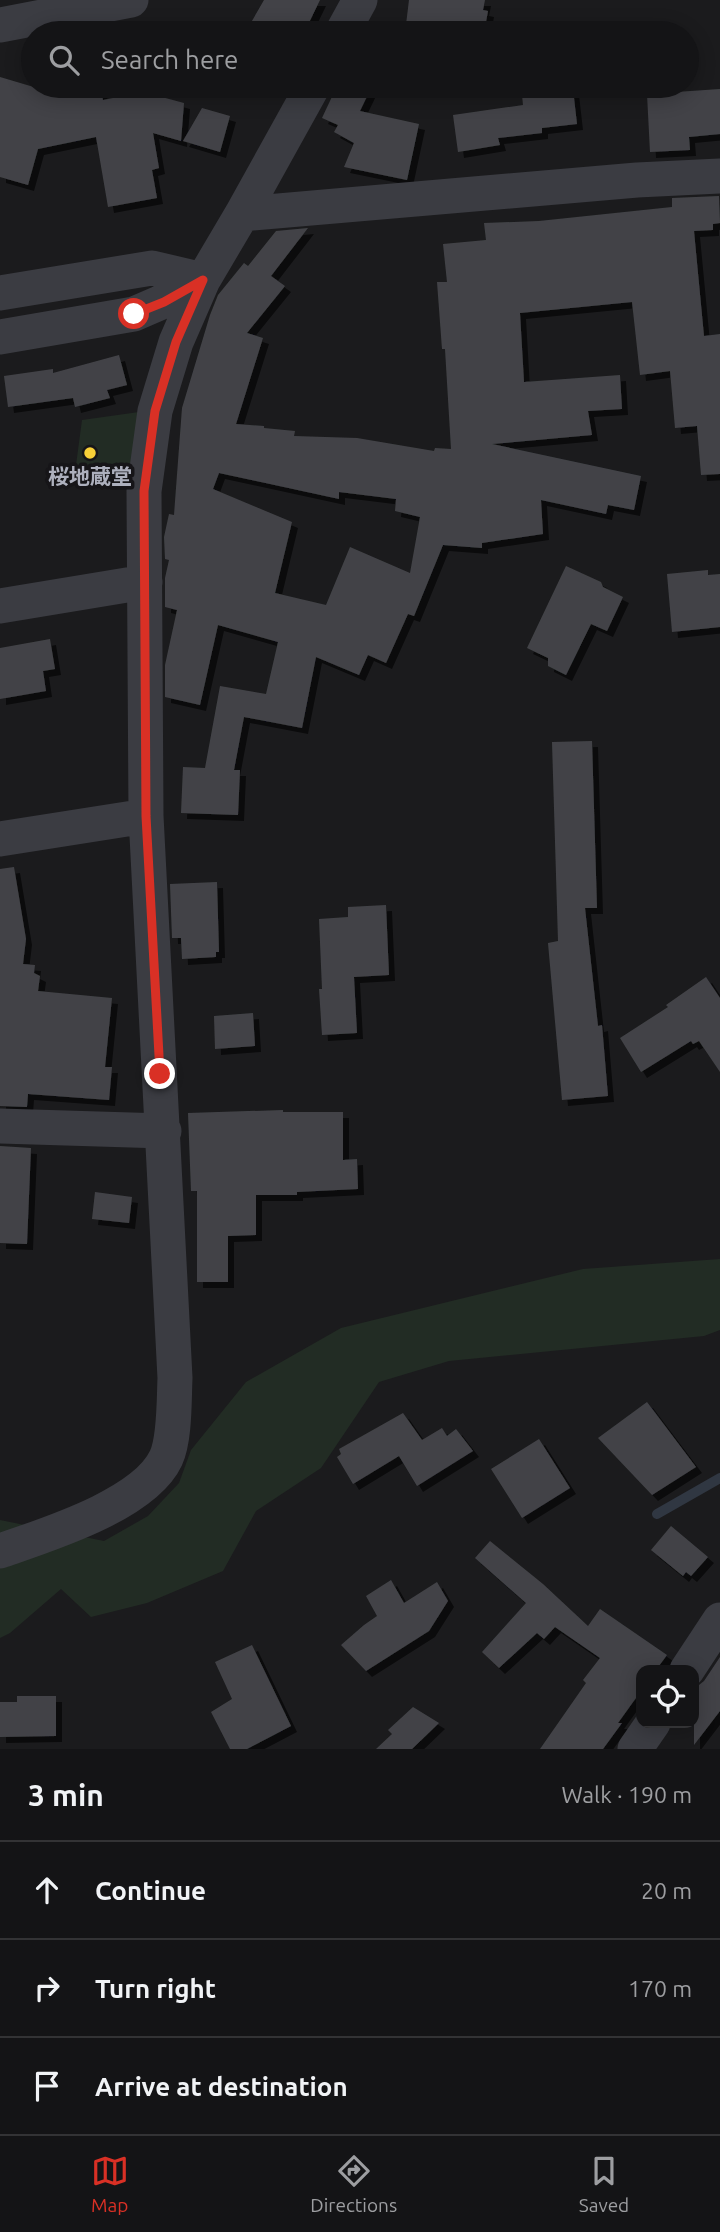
<!DOCTYPE html>
<meta charset="utf-8">
<style>
:root{--surface:#141416;--page:#212123;--text:#f1f3f6;--muted:#9d9ea1;--line:#333335;--accent:#d93025}
body{margin:0;font-family:Ubuntu,"Noto Sans JP",sans-serif;background:var(--page);color:var(--text)}
.controls{position:absolute;right:21px;bottom:21px;display:grid;overflow:hidden;border-radius:14px;box-shadow:0 4px 18px #0003}
.controls button{width:63px;height:63px;display:grid;place-items:center;padding:0;border:0;border-bottom:2px solid var(--line);background:var(--surface);color:var(--text);font:35px sans-serif}
.stop{position:absolute;width:21px;height:21px;margin:-16px;border:5px solid #d93025;border-radius:50%;background:#fff}
.stop.end{background:#d93025;border-color:#fff;box-shadow:0 2px 7px #0008}
.list{margin:0;padding:0;list-style:none}
h2{display:flex;justify-content:space-between;align-items:center;height:91px;margin:0;padding:0 28px;font-size:30px}
h2 small{font-size:23px;font-weight:400;color:var(--muted)}
.list li{display:grid;grid-template-columns:46px 1fr auto;gap:21px;align-items:center;box-sizing:border-box;height:98px;padding:0 28px;border-top:2px solid var(--line)}
.list b{display:block;font-size:26px;white-space:nowrap}
.list em{font-size:23px;font-style:normal;color:var(--muted)}
.icon{flex:none;width:38px;height:38px;fill:none;stroke:currentColor;stroke-width:2;stroke-linecap:round;stroke-linejoin:round}
.map{position:relative;flex:none;width:720px;height:1749px;overflow:hidden}
.search{position:absolute;background:var(--surface);box-shadow:0 4px 18px #0003;left:21px;right:21px;top:21px;height:77px;display:flex;align-items:center;gap:18px;box-sizing:border-box;padding:0 24px;border-radius:38px;color:var(--muted);font-size:26px}
.sheet{height:385px;background:var(--surface)}
nav{display:flex;justify-content:space-around;align-items:center;box-sizing:border-box;height:98px;border-top:2px solid var(--line);background:var(--surface);font-size:19px;color:var(--muted)}
nav a{display:grid;justify-items:center;gap:4px}
nav .on{color:var(--accent)}
.map>svg:first-child{display:block}
</style>
<div class="map">
<svg width="720" height="1749" viewBox="0 0 720 1749">
<defs>
<filter id="shadow"><feDropShadow dx="6" dy="6" stdDeviation="0" flood-color="#0009"/></filter>
</defs>
<rect width="100%" height="100%" fill="#1b1b1d"/>
<!-- green -->
<path fill="#222c24" d="M139,412l-10,69 -53,-16 6,-45z
M720,1259v71l-16,6 -255,25 -70,21 -58,86 -65,43 -33,60 -76,32 -56,14 -30,-28 -51,44 -10,5v-118l104,21 44,-25 31,-33 12,-33 55,-68 95,-54 242,-59z"/>
<g fill="none" stroke-linecap="round" stroke-linejoin="round">
<!-- stream -->
<path stroke="#303742" stroke-width="10" d="M657,1514l63,-36"/>
</g>
<!-- building -->
<path fill="#424347" fill-rule="evenodd" filter="url(#shadow)" d="M264,0h56l-16,33h-59z
M409,0h76l-2,10 5,1 -4,22h-44l-1,-6 -1,6h-33z
M0,77l64,19 -2,-10h38l3,14 40,-8 41,11 -3,38 -28,-8 6,35 -7,2 5,28 -49,9 -12,-70 -58,12 -10,36 -28,-8z
M337,86h35l-12,25 59,13 -12,56 -63,-13 10,-24 -20,-11 4,-7 -16,-7z
M573,89l4,35 -35,4v5l-44,5 2,7 -42,7 -5,-37 70,-10 -1,-10z
M720,89v45l-31,3 1,13 -40,2 -3,-58z
M202,108l28,8 -10,36 -37,-11z
M719,196l1,27 -7,1v6l-19,1 10,105 16,-2v140l-19,1 -4,-49 -22,2 -5,-57 -30,4 -8,-73 -112,11 4,69 96,-7 2,34 -34,2 4,24 -100,9 149,32 -7,34 -26,-5 -2,9 -65,-14 2,34 -61,9v5l-39,-3 -29,71 -6,-2 -22,49 -18,-8 -9,20 -43,-18 -14,71 -58,-11 -10,53h6l-2,45 -57,-2 2,-46 22,1 15,-82 46,8 12,-52 -60,-17 -18,80 -35,-8v-32l12,-55 -12,-3v-29l4,-18 -4,-1 -1,-22 5,-23 5,1 8,-107 28,-93 8,-20 26,-32 4,3 28,-35 32,-3 -37,48 14,10 -38,47 16,5 -27,86 28,2v2l31,3 -1,5 63,2 77,13 1,-3 16,1 -6,-100h-3l-5,-67h10l-4,-38 43,-4 -2,-17 55,-2 133,-14v-9zM219,473l120,26v-7l57,7 -1,12 25,6 -10,56 -60,-26 -24,58 -51,-12 17,-71 -79,-33z
M119,355l8,30 -20,5 3,8 -35,9 -2,-9 -65,9 -4,-31 49,-7v4z
M566,566l35,16 2,5 20,10 -16,34 -16,-7 -25,51 -18,-9v-8l-21,-10z
M708,570v5l12,-1v53l-48,5 -5,-58z
M50,639l5,30 -12,2 3,20 -46,8v-51z
M592,741l5,167h-12l13,118 4,-1 6,71 -46,4 -14,-157 10,-2 -6,-199z
M14,867l12,72 -3,25 12,1 -1,8 6,3 -2,15 74,7 -7,69h7l-3,33 -81,-6 -1,13 -27,-1v-237z
M217,882l2,70h-3v5l-34,2 -1,-21h-9l-2,-54z
M386,905l3,70 -35,2 3,56 -35,2 -3,-46h3l-3,-70 29,-2v-10z
M706,977l14,21v74l-21,-31 -6,3 -2,-3 -50,31 -21,-34 48,-31 -2,-2z
M253,1013l2,33 -40,3 -1,-33z
M283,1110v2h60v48l14,-1 1,30 -61,3v3h-41v40l-28,1v46h-31v-91h-6l-3,-78z
M0,1146l31,2 -4,96 -27,-1z
M95,1192l37,5 -3,26 -37,-4z
M647,1402l49,65 -44,28 -54,-57z
M403,1413l19,27 20,-12 5,8 9,-7 17,22 -56,35 -18,-30 -46,28 -16,-27 4,-3 -2,-5z
M539,1439l31,49 -48,30 -31,-49z
M671,1526l37,31 -17,19 -5,-4 -3,4 -32,-26z
M490,1541l53,43 45,42 12,-17 67,46 -11,15h-15v21l-23,32h4l-19,26h-63l46,-66 -3,-3 17,-22 -45,-31 -11,12 -7,-6 -38,35 -17,-16 44,-49 -51,-45z
M391,1580l13,23 33,-21 11,19 -19,30 -63,40 -25,-26 23,-20 13,-9 -11,-20z
M252,1645l39,81 -44,23h-17l-19,-37 21,-13 -17,-37z
M720,1657v54l-26,34v-56l10,-8z
M17,1696h39v40l-56,1v-35h17z
M413,1707l26,16 -27,26h-36l16,-15 -4,-4z"/>
<g fill="none" stroke-linecap="round" stroke-linejoin="round">
<!-- minor -->
<path stroke="#3b3c42" stroke-width="35" d="M0,25l131,-25
M342,33l18,-33
M242,214l395,-34 83,-4
M0,293l152,-25 51,12
M0,337l134,-23 30,-13 39,-21
M0,606l145,-24
M0,839l146,-23
M0,1126l164,5
M0,1551c46,-16 144,-46 166,-93 9,-19 8,-59 9,-80l-29,-562 -2,-325 11,-80 21,-69 27,-62 39,-66 71,-128
M687,1670l33,-50
M635,1749l18,-26"/>
</g>
<g fill="none" stroke-linecap="round" stroke-linejoin="round">
<!-- route -->
<path stroke="#d93025" stroke-width="9" d="M134,314l30,-12 39,-22 -27,62 -21,69 -11,80 2,325 14,258"/>
</g>
<!-- markers -->
<circle fill="#f8d038" stroke="#161518" stroke-width="2.5" cx="90" cy="453" r="7"/>
<g text-anchor="middle" stroke-width="7" stroke-linejoin="round" paint-order="stroke">
<!-- poi labels -->
<g font-size="21" font-weight="bold" fill="#adb0bd" stroke="#161518">
<text x="90" y="484">桜地蔵堂</text>
</g>
</g>
</svg>
<div class="controls">
<button><svg class="icon" aria-label="locate" viewBox="0 0 24 24"><circle cx="12" cy="12" r="6"/><path d="M12 2v4M12 18v4M2 12h4M18 12h4"/></svg></button>
</div>
<div class="stop" style="left:134px;top:314px"></div>
<div class="stop end" style="left:160px;top:1074px"></div>
<div class="search"><svg class="icon" aria-label="search" viewBox="0 0 24 24"><circle cx="10" cy="10" r="6"/><path d="M15 15l6 6"/></svg>Search here</div>
</div>
<section class="sheet">
<h2>3 min<small>Walk · 190 m</small></h2>
<ul class="list">
<li><svg class="icon" aria-label="ahead" viewBox="0 0 24 24"><path d="M12 20V5M6 11l6-6 6 6"/></svg><div><b>Continue</b></div><em>20 m</em></li>
<li><svg class="icon" aria-label="right" viewBox="0 0 24 24"><path d="M7 20v-9h11M14 6l5 5-5 5"/></svg><div><b>Turn right</b></div><em>170 m</em></li>
<li><svg class="icon" aria-label="arrive" viewBox="0 0 24 24"><path d="M6 21V4h12l-3 4 3 4H6"/></svg><div><b>Arrive at destination</b></div></li>
</ul>
</section>
<nav>
<a class="on"><svg class="icon" aria-label="map" viewBox="0 0 24 24"><path d="M3 6l6-2 6 2 6-2v14l-6 2-6-2-6 2zM9 4v14M15 6v14"/></svg>Map</a>
<a><svg class="icon" aria-label="directions" viewBox="0 0 24 24"><path d="M12 3l9 9-9 9-9-9zM9 14v-3h6M13 9l2 2-2 2"/></svg>Directions</a>
<a><svg class="icon" aria-label="saved" viewBox="0 0 24 24"><path d="M7 4h10v16l-5-4-5 4z"/></svg>Saved</a>
</nav>
